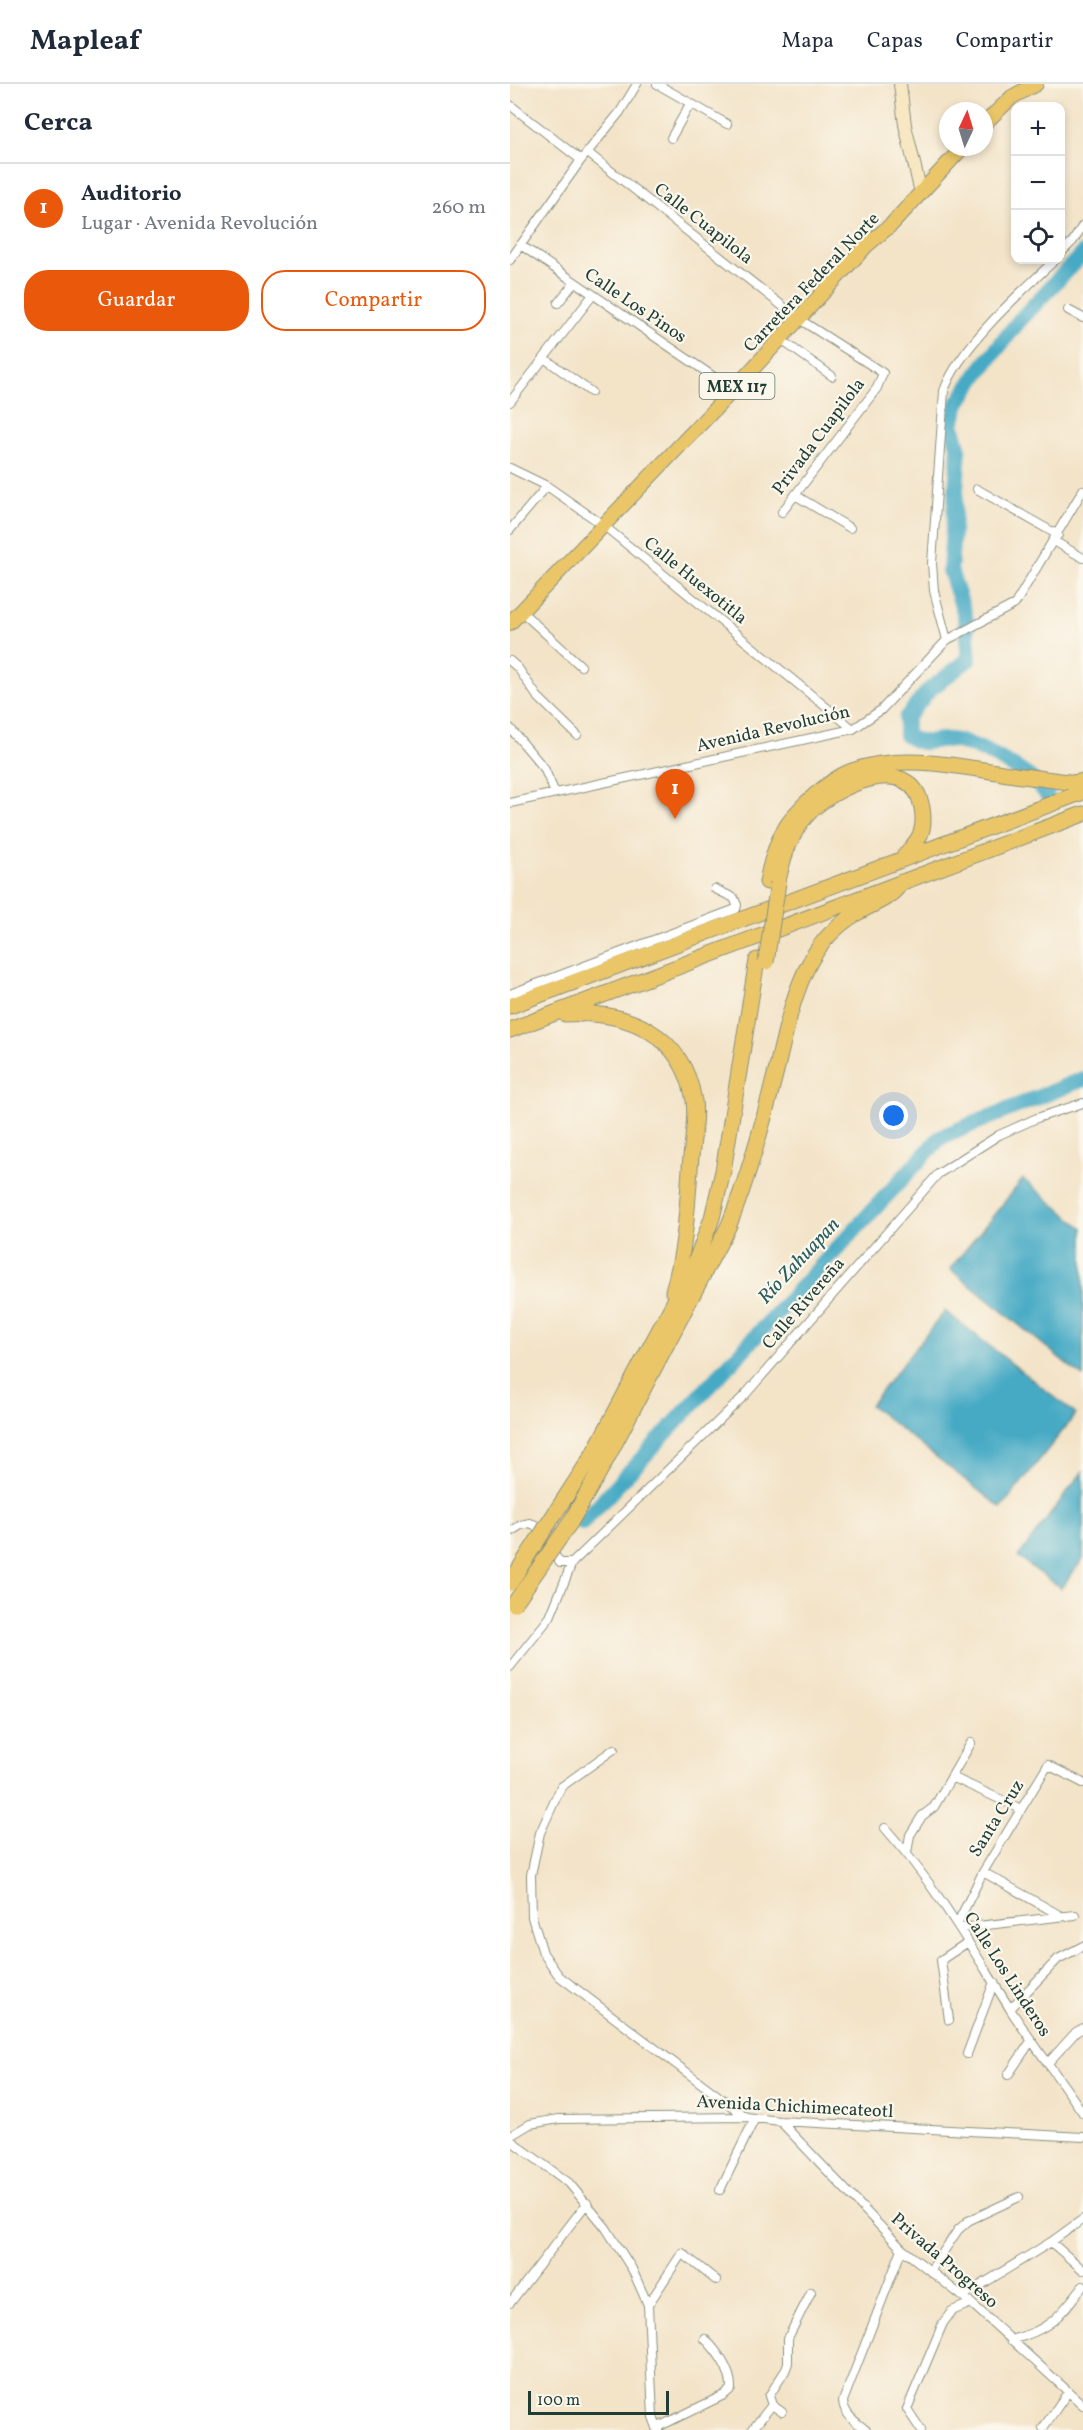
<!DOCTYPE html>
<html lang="es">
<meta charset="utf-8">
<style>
:root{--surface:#fff;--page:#f2f2f3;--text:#1f2937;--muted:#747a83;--line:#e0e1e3;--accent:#ea580c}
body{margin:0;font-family:Vollkorn,serif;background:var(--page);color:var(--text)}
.controls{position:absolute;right:18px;top:18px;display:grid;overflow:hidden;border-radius:12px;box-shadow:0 3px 9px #0003}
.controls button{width:54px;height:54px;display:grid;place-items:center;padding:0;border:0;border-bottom:2px solid var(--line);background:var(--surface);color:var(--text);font:30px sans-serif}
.compass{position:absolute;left:429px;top:18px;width:54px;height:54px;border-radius:50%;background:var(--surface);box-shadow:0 3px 9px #0003;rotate:4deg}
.scale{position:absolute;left:18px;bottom:15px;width:141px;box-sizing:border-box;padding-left:6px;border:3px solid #1f3d34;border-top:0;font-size:16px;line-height:21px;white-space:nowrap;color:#1f3d34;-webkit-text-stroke:4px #fbf7ec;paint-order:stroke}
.you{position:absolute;left:384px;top:1032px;width:21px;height:21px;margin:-15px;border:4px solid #fff;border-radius:50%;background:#1a73e8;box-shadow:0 0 0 9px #1a73e833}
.badge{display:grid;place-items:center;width:39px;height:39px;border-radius:50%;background:var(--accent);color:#fff;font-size:20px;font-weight:700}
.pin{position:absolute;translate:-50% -50px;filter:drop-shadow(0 2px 3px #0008)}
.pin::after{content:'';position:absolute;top:32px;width:21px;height:18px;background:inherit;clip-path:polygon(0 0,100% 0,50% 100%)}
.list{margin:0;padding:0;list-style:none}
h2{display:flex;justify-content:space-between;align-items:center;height:78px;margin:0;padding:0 24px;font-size:26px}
h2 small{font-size:20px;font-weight:400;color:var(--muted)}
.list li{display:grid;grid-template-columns:39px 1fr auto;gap:18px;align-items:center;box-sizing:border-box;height:90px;padding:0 24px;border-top:2px solid var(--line)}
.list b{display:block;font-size:22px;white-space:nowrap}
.list p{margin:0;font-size:20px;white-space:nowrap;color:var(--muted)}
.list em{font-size:20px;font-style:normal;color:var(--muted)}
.actions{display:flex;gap:12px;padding:18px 24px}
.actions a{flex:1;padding:14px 0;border:2px solid var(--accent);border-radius:24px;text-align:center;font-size:21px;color:var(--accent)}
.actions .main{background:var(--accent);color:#fff}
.icon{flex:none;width:33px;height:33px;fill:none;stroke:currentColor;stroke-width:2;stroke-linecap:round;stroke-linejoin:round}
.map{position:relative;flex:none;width:573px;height:2346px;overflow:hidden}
header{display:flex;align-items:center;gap:36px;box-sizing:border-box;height:84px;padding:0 30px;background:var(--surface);border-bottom:2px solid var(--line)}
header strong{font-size:28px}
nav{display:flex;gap:33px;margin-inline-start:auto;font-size:21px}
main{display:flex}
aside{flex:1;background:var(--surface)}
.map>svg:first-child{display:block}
</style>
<header>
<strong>Mapleaf</strong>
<nav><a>Mapa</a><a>Capas</a><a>Compartir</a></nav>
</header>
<main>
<aside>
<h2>Cerca<small></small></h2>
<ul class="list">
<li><span class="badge">1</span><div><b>Auditorio</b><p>Lugar · Avenida Revolución</p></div><em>260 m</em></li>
</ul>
<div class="actions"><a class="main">Guardar</a><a>Compartir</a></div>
</aside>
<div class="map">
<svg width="573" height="2346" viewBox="0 0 573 2346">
<rect width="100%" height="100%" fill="#fbf7ec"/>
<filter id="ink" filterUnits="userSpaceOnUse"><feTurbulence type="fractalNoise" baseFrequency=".0167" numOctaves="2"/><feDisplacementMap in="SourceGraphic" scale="12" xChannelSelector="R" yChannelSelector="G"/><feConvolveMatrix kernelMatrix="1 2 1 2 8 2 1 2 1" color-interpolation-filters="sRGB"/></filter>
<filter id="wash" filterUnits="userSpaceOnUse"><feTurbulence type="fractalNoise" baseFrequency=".008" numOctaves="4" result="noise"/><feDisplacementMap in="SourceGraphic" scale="24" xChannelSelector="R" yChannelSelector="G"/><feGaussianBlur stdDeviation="1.35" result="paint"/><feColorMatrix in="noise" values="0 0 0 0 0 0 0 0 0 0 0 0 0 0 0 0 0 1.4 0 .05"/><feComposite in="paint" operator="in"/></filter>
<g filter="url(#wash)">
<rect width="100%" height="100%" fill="#f3e3c7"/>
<!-- water -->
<path fill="#46aac5" stroke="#32747c" stroke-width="1.5" d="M513,1095l60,49v149l-133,-108z
M435,1227l131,103 -75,94 -131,-103z
M573,1387v88l-22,29 -43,-31z"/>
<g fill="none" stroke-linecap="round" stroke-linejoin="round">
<!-- river -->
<path stroke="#46aac5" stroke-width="16" d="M537,711c-13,-21 -72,-53 -97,-55 -21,-2 -22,9 -44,-5v-17l23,-28 40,-31 -4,-44 -15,-45 9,-120 -7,-26 6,-21 20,-30 41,-52 64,-68
M72,1439l359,-386 142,-58"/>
</g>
</g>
<g filter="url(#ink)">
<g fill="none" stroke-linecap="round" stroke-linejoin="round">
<defs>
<path id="street" d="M147,0l70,40
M0,21l71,55
M161,54l19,-34
M78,69l211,166 84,54 -6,15 -95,124
M12,162l211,144
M550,170l13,-13 10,-16
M0,176l71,-100 39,-48 17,-28
M48,219l16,-20
M558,226l15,8
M270,255l52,37
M34,274l47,34
M0,318l82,-106
M0,384l37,18 56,39 250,204
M467,405l81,46
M285,411l55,33
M0,446l37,-44
M544,457l29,17
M11,527l60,55
M437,556l-13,-49 -2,-28 12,-172c15,-44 77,-99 111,-131
M0,577l8,7 19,28 40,39
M0,644l34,40 11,25
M0,719l343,-74 28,-19 66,-70 68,-36 68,-114
M0,910l226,-85 1,-4 -3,-7 -19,-9
M0,1448l11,-7 9,-2 5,2 25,38h12
M0,1583l40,-50 22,-54 173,-168 193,-221 61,-39 38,-17 46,-15
M104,1665l-53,38 -21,46 -9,42 1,42 11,36 16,23 187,141
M442,1693l69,32
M375,1744c50,56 87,121 127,184 23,35 48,67 71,101
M397,1769l3,-18 12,-19 12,-9 37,-64
M473,1788l78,44
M447,1840l26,-52 65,-107 35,18
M450,1844l115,-13
M500,1925l48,-50 25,-13
M439,1936l-8,-60 27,-18
M457,1970l27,-72
M538,1979l28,-31 7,-4
M498,1991l23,-34
M270,2037l122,128 69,54 112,102
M0,2052l20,-12 29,-5 187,-2 34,4 303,16
M0,2056l59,43 37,45 26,41 16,36 5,112 5,13
M210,2106l35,-72
M541,2158l32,28
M421,2186l27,-40 10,-9 51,-24
M453,2212l88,-54 32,-23
M0,2219l77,-100
M138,2221l34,-52 34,27
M501,2256c39,-10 48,-23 72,-54
M272,2328l-10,-7 -3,-9 16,-25 3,-8v-25l23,-46
M146,2344l68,-33 7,-6c1,-18 -14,-38 -26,-50
M533,2344l25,-36
M242,2346l20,-25
M356,2346c-10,-8 -22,-15 -23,-29l59,-152
M411,2346l-14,-21 36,-86 9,-12 19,-8"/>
<path id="secondary" d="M390,0l5,41 16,68"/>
<path id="primary" d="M474,40l28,-27 24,-13
M0,539l223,-233 133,-144 26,-22 71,-77"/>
<path id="highway" d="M269,793c4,-21 13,-46 28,-62 25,-28 105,-66 115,-7 4,24 -3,32 -18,48
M257,798c7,-37 17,-61 47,-86 11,-9 24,-20 38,-25 49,-17 100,-6 150,2 24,4 48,6 73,10l8,-2
M0,922l573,-214
M55,930c62,-4 118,19 129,87 3,21 -3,47 -4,68 -3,42 -5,82 -17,122
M0,946l573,-216
M82,1372l103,-193 17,-45 11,-47 34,-211
M95,1378l124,-237c20,-50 34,-101 47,-154 9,-36 16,-76 34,-109 11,-21 27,-37 47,-49 16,-10 35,-14 44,-31"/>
</defs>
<!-- street casing -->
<use href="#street" stroke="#89907e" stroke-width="10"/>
<!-- secondary casing -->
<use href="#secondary" stroke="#89907e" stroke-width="14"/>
<!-- primary casing -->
<use href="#primary" stroke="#89907e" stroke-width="16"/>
<!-- highway casing -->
<use href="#highway" stroke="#89907e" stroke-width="17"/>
<!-- street -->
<use href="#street" stroke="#fff" stroke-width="8"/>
<!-- secondary -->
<use href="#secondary" stroke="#f7e8c3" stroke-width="12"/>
<!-- primary -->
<use href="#primary" stroke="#eac669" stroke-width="14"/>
<!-- highway -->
<use href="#highway" stroke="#eac669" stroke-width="15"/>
<defs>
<path id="highway-bridge" d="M256,878l12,-79
M0,1499l82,-127
M4,1520l56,-81 35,-61"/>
</defs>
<!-- highway-bridge casing -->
<use href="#highway-bridge" stroke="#89907e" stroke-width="17" stroke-linecap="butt"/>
<!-- highway-bridge -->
<use href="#highway-bridge" stroke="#eac669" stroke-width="15"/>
</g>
</g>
<g text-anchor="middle" stroke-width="4.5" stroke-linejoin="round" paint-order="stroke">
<!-- shield labels -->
<rect fill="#fbf7ec" stroke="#61756b" stroke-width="1.5" x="189.5" y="289" width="75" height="26" rx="4.5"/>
<g font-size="16" font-weight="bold" fill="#1f3d34">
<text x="227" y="308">MEX 117</text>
</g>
<!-- street labels -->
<g font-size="18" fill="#1f3d34" stroke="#fbf7ec">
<text transform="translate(194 139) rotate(38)" y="6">Calle Cuapilola</text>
<text transform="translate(301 198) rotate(-46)" y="6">Carretera Federal Norte</text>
<text transform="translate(126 221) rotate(34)" y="6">Calle Los Pinos</text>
<text transform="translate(308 352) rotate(-53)" y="6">Privada Cuapilola</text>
<text transform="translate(186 496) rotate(39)" y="6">Calle Huexotitla</text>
<text transform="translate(263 644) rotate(-13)" y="6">Avenida Revolución</text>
<text transform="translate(293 1219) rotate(-49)" y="6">Calle Rivereña</text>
<text transform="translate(486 1734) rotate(-58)" y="6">Santa Cruz</text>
<text transform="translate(498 1890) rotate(57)" y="6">Calle Los Linderos</text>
<text transform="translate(285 2022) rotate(3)" y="6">Avenida Chichimecateotl</text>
<text transform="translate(435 2176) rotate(41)" y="6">Privada Progreso</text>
</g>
<!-- water labels -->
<g font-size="20" font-style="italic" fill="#2b5e60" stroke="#fbf7ec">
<text transform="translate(288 1176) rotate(-47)" y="7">Río Zahuapan</text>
</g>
</g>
</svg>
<div class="controls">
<button>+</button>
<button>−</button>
<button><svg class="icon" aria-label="locate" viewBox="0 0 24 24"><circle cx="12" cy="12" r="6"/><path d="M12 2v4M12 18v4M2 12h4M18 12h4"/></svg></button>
</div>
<svg class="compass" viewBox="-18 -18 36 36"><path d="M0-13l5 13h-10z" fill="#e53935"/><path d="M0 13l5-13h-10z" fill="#747a83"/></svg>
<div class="scale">100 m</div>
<div class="you"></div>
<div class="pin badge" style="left:165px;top:735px">1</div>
</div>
</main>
